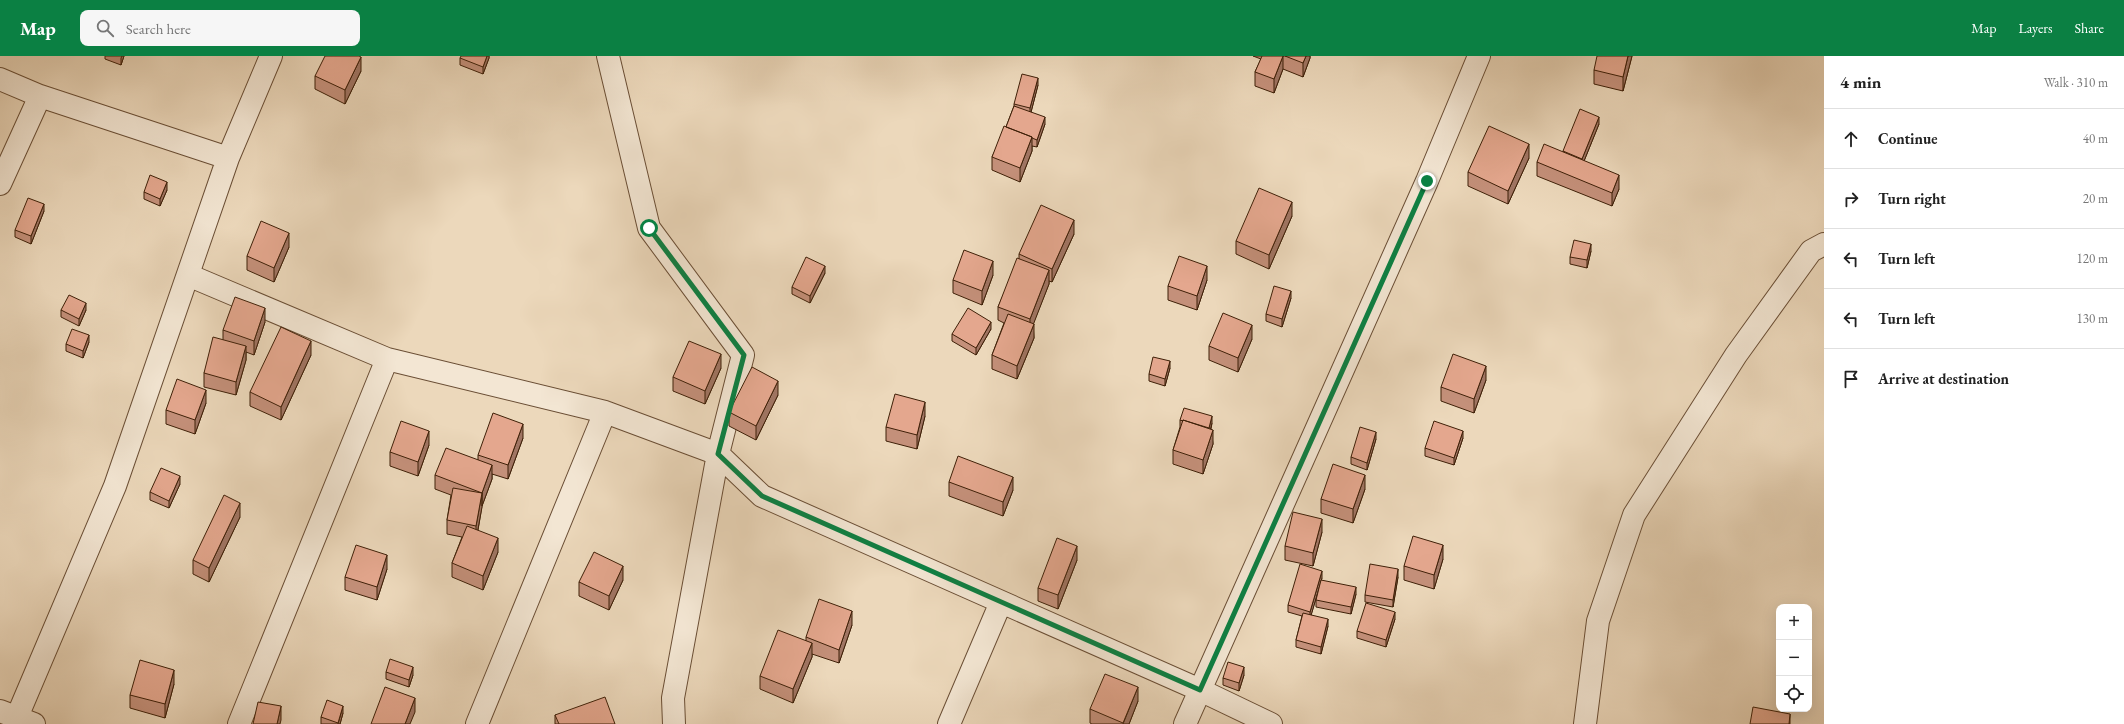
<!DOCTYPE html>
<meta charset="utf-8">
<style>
:root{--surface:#fff;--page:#f6f6f6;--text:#222;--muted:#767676;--line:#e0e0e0;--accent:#0b8043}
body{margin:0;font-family:"EB Garamond",serif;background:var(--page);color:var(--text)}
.controls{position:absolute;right:12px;bottom:12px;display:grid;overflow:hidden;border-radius:8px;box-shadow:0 4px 16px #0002}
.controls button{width:36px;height:36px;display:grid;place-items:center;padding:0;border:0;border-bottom:1px solid var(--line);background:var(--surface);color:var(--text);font:20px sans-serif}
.stop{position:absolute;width:12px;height:12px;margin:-9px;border:3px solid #0b8043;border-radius:50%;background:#fff}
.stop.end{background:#0b8043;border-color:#fff;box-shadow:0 1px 4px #0008}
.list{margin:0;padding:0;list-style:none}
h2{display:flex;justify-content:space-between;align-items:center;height:52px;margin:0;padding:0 16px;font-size:17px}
h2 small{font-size:13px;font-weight:400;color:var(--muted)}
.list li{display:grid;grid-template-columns:26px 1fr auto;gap:12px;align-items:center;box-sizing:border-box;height:60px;padding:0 16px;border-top:1px solid var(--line)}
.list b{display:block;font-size:15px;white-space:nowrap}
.list em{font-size:13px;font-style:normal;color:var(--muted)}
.icon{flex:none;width:22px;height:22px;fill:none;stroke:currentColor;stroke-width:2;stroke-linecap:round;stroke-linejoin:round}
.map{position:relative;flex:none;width:1824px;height:668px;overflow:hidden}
header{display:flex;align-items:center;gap:24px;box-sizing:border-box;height:56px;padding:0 20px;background:var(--accent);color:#fff}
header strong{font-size:19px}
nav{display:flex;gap:22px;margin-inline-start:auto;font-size:14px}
.search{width:280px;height:36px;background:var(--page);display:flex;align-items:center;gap:10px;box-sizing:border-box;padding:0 14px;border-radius:8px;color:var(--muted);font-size:15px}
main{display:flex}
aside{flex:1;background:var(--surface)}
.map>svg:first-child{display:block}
</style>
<header>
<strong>Map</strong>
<div class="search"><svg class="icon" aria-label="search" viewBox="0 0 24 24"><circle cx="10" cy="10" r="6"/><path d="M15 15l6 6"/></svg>Search here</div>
<nav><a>Map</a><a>Layers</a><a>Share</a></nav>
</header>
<main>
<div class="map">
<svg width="1824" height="668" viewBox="0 0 1824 668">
<rect width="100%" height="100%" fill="#ecd8bb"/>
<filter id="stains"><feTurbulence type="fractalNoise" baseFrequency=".005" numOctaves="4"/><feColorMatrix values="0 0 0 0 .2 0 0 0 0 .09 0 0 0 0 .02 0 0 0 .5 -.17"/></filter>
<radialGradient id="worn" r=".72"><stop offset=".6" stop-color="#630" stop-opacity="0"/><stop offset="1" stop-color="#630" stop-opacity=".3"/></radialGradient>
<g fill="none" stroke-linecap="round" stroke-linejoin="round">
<defs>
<path id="minor" d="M608,0l41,172 94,127 -25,99 44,42 438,194 71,34
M0,23l40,17 188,62
M0,128l40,-88
M188,219l199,84 218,53 113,42 -45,244 1,26
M0,655l34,13
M14,668l101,-238 113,-328 43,-102
M239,668l148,-365
M477,668l128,-312
M949,668l52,-122
M1185,668l242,-543 52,-125
M1585,668l13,-103 36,-106 102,-160 75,-104 13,-7"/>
</defs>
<!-- minor casing -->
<use href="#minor" stroke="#6a4e35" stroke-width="24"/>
<!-- minor -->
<use href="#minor" stroke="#f3e6d3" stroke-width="22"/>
</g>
<!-- wall -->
<path fill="#c4907a" stroke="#3f2008" d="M105,0h19l-3,9 -16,-6z
M489,0v2l-6,16 -23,-9v-7z
M1253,0h57v2l-7,19 -20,-8 -9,24 -19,-7v-14l6,-13z
M1632,0l-9,35 -29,-7v-14z
M361,15l-16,33 -30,-15v-13z
M1038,29l-7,27 14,12 -8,23 -5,-1v5l-12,31 -28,-12v-13l14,-30 8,-21v-2z
M1599,68l-15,37 35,28 -7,17 -75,-30v-14l26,-10v-1z
M1529,102l-21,46 -40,-18v-14z
M167,134l-7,16 -16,-7v-7z
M44,155l-13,33 -16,-7v-7z
M1292,160l-23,53 -33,-15v-13z
M1074,178l-22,48 -3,-1v3l-16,40 1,14 -17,41 -25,-10v-14l12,-32 -6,-3v-13l21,-48v-5z
M289,191l-15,35 -27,-12v-14z
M1591,195l-4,17 -17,-4v-7z
M825,217l-15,30 -18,-9v-7z
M993,219l-11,30 -29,-12v-13z
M1207,224l-10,30 -29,-10v-14z
M1291,242l-9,29 -16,-6v-7z
M61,254h25l-7,16 -18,-9z
M265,266l-11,33 -8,-3v8l-10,35 -32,-8v-14l19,-33v-10z
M991,273l-15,26 -24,-14v-7z
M1252,283l-14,33 -29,-12v-14z
M89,286l-6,16 -17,-7v-7z
M311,299l-30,65 -31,-14v-14z
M721,312l-16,36 -32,-13v-14z
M1170,312l-5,18 -16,-5v-7z
M1486,324l-12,33 -33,-12v-14z
M778,339l-22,45 -27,-14v-14z
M206,347l-11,31 -29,-10v-14z
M925,360l-8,33 -31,-8v-14z
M1180,364l32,3 -1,6 2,15 -10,30 -30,-10v-14l7,-23z
M523,382l-15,41 -16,-5v5l-10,27 -4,24 20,22 -15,38 -31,-13v-14l10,-26 -15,-3v-14l4,-25 -16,-6v-14l43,-15v-5z
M1463,382l-9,27 -29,-9v-8z
M1376,383l-9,31 -16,-6v-7z
M429,389l-11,31 -28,-10v-14z
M949,426l64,8 -10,26 -54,-20z
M180,428l-11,24 -19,-8v-8z
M1365,433l-12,34 -32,-10v-14z
M240,461l-31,65 -16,-8v-14z
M1322,476l-9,34 -28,-6v-14z
M1443,503l-9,30 -30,-9v-14z
M1077,504l-19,49 -20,-8v-13z
M387,513l-10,31 -32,-10v-13z
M1398,521l-5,30 -28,-5v-7z
M1322,522l-1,2 35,14 -5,20 -35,-7v-7l4,-16 -9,31 17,11 -7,28 -25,-7v-7l6,-24 -14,-4v-7z
M623,524l-14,30 -30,-14v-14z
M1395,563l-9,28 -29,-9v-7z
M852,569l-13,38 -27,-9v3l-19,46 -33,-14v-13l46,-35v-4z
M386,616l27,3 -4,12 -23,-8z
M1244,619l-5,16 -16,-6v-7z
M174,628l-9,34 -35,-10v-13z
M1138,645l-9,23h-37l-2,-1v-14z
M343,657l-3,11h-19v-7z
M555,659l60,9h-60z"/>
<!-- shaded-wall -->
<path fill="#a07563" stroke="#3f2008" d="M122,0h2l-3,9v-7z
M487,0h2v2l-6,16v-7z
M1283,0v13l-9,24v-14z
M1306,0h4v2l-7,19v-14z
M1628,0h4l-9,35v-14z
M361,1v14l-16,33v-14z
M1038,22v7l-8,31v-8z
M1045,61v7l-8,23v-7z
M1599,61v7l-17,42v-7z
M1032,81v14l-12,31v-14z
M1529,88v14l-21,46v-13z
M1619,119v14l-7,17v-13z
M167,126v8l-7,16v-7z
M1292,146v14l-23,53v-14z
M44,148v7l-13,33v-8z
M1074,164v14l-22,48v-13z
M289,177v14l-15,35v-14z
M1591,188v7l-4,17v-8z
M993,205v14l-11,30v-14z
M825,210v7l-15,30v-7z
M1207,210v14l-10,30v-14z
M1049,214v14l-19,49v-14z
M1291,235v7l-9,29v-8z
M86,247v7l-7,16v-7z
M265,252v14l-11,33v-14z
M991,266v7l-15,26v-7z
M1034,268v14l-17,41v-13z
M1252,269v14l-14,33v-14z
M89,279v7l-6,16v-7z
M311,285v14l-30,65v-13z
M246,290v14l-10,35v-13z
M721,298v14l-16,36v-13z
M1170,305v7l-5,18v-7z
M1486,310v14l-12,33v-14z
M778,325v14l-22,45v-14z
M206,334v13l-11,31v-14z
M925,346v14l-8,33v-14z
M1212,360v7l-3,12v-7z
M523,368v14l-15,41v-14z
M1213,374v14l-10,30v-14z
M429,375v14l-11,31v-14z
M1463,375v7l-9,27v-7z
M1376,376v7l-9,31v-7z
M492,409v14l-10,27v-13z
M1365,419v14l-12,34v-14z
M180,420v8l-11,24v-7z
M1013,421v13l-10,26v-14z
M482,437v14l-6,33v-14z
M240,447v14l-31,65v-14z
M1322,463v13l-9,34v-13z
M498,482v14l-15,38v-14z
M1443,489v14l-9,30v-14z
M1077,490v14l-19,49v-14z
M387,499v14l-10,31v-13z
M623,510v14l-14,30v-14z
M1398,513v8l-5,30v-7z
M1322,515v7l-12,41v-7z
M1356,531v7l-5,20v-7z
M852,555v14l-13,38v-13z
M1395,556v7l-9,28v-7z
M1328,563v7l-7,28v-7z
M812,587v14l-19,46v-14z
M413,611v8l-4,12v-7z
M1244,611v8l-5,16v-8z
M174,614v14l-9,34v-14z
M1138,631v14l-9,23h-6z
M415,642v14l-5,12h-5z
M281,650v14l-1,4h-3z
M343,650v7l-3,11h-2z
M1790,658v10h-1z"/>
<!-- building -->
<path fill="#e4a78e" stroke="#3f2008" d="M325,0h34l2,1 -16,33 -30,-14z
M461,0h26l-4,11 -23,-9z
M1262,0h21l-9,23 -19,-7z
M1285,0h21l-3,7z
M1597,0h31l-5,21 -29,-7z
M1022,18l16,4 -8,30 -16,-4z
M1014,50l31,11 -8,23 -5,-2v-1l-26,-10z
M1580,53l19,8 -17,42 -19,-8z
M1004,70l28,11 -12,31 -28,-11z
M1489,70l40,18 -21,47 -40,-19z
M1544,88l75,31 -7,18 -75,-31z
M150,119l17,7 -7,17 -16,-7z
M1259,132l33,14 -23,53 -33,-14z
M28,142l16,6 -13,32 -16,-6z
M1041,149l33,15 -22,49 -33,-15z
M261,165l28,12 -15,35 -27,-12z
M1574,184l17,4 -4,16 -17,-3z
M964,194l29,11 -11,30 -29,-11z
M1179,200l28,10 -10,30 -29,-10z
M806,201l19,9 -15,30 -18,-9z
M1017,202l32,12 -19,49 -32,-12z
M1274,230l17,5 -9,28 -16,-5z
M69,239l17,8 -7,16 -18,-9z
M235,241l30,11 -11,33 -31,-11z
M968,252l23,14 -15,26 -24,-14z
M1223,257l29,12 -14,33 -29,-12z
M1008,258l26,10 -17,42 -25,-11z
M281,271l30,14 -30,66 -31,-15z
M72,273l17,6 -6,16 -17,-7z
M213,281l33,9 -10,36 -32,-9z
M689,285l32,13 -16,37 -32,-14z
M1453,298l33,12 -12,33 -33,-12z
M1153,301l17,4 -5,18 -16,-5z
M752,311l26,14 -22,45 -27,-14z
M177,323l29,11 -11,30 -29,-10z
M895,338l30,8 -8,33 -31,-8z
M1184,352l28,8 -3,12 -26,-8v1l-3,-1z
M493,357l30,11 -15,41 -30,-10z
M1183,364l30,10 -10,30 -30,-10z
M401,365l28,10 -11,31 -28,-10z
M1434,365l29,10 -9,27 -29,-10z
M1360,371l16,5 -9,31 -16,-6z
M446,392l46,17 -10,28 -47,-18z
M958,400l55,21 -10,25 -54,-20z
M1333,408l32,11 -12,34 -32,-10z
M161,412l19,8 -11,25 -19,-9z
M453,432l29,5 -6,33 -29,-6z
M224,439l16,8 -31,65 -16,-8z
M1293,456l29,7 -9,34 -28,-7z
M467,470l31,12 -15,38 -31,-13z
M1413,480l30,9 -9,30 -30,-9z
M1057,482l20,8 -19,49 -20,-7z
M356,489l31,10 -10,32 -32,-10z
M594,496l29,14 -14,30 -30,-14z
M1300,508l22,7 -12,41 -22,-7z
M1370,508l28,5 -5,31 -28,-5z
M1321,524l35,7 -5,20 -35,-7z
M819,543l33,12 -13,39 -33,-13z
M1366,547l29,9 -9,28 -29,-9z
M1303,557l25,6 -7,28 -25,-7z
M778,574l34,13 -19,46 -33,-13z
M390,603l23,8 -4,13 -23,-8z
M140,604l34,10 -9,34 -35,-9z
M1228,606l16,5 -5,16 -16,-5z
M1105,618l33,13 -15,36 -33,-14z
M385,631l30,11 -10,26h-34z
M605,641l10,27h-56l-4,-9z
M327,644l16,6 -5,17 -17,-6z
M258,646l23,4 -4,18h-24z
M1753,651l37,7 -1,10h-39z"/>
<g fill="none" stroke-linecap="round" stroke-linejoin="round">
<!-- route -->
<path stroke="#0b8043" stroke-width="5" d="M649,172l95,127 -26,99 44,42 438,194 227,-509"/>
</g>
<rect width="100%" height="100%" filter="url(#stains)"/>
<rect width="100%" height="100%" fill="url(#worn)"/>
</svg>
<div class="controls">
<button>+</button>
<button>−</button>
<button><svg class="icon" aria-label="locate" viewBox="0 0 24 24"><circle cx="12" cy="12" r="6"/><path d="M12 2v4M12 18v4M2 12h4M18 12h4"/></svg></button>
</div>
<div class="stop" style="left:649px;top:172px"></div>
<div class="stop end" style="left:1427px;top:125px"></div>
</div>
<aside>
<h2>4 min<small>Walk · 310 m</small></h2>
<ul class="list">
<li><svg class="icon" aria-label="ahead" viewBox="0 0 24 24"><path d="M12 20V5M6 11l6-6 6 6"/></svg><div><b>Continue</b></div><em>40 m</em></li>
<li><svg class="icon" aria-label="right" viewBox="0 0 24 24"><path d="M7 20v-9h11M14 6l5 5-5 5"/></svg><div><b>Turn right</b></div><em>20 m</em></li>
<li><svg class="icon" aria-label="left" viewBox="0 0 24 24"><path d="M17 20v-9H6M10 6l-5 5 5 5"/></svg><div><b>Turn left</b></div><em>120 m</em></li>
<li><svg class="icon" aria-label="left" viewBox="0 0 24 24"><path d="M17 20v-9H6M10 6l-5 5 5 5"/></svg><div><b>Turn left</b></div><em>130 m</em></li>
<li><svg class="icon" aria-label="arrive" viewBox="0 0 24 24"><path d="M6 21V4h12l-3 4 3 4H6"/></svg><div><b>Arrive at destination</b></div></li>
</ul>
</aside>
</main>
